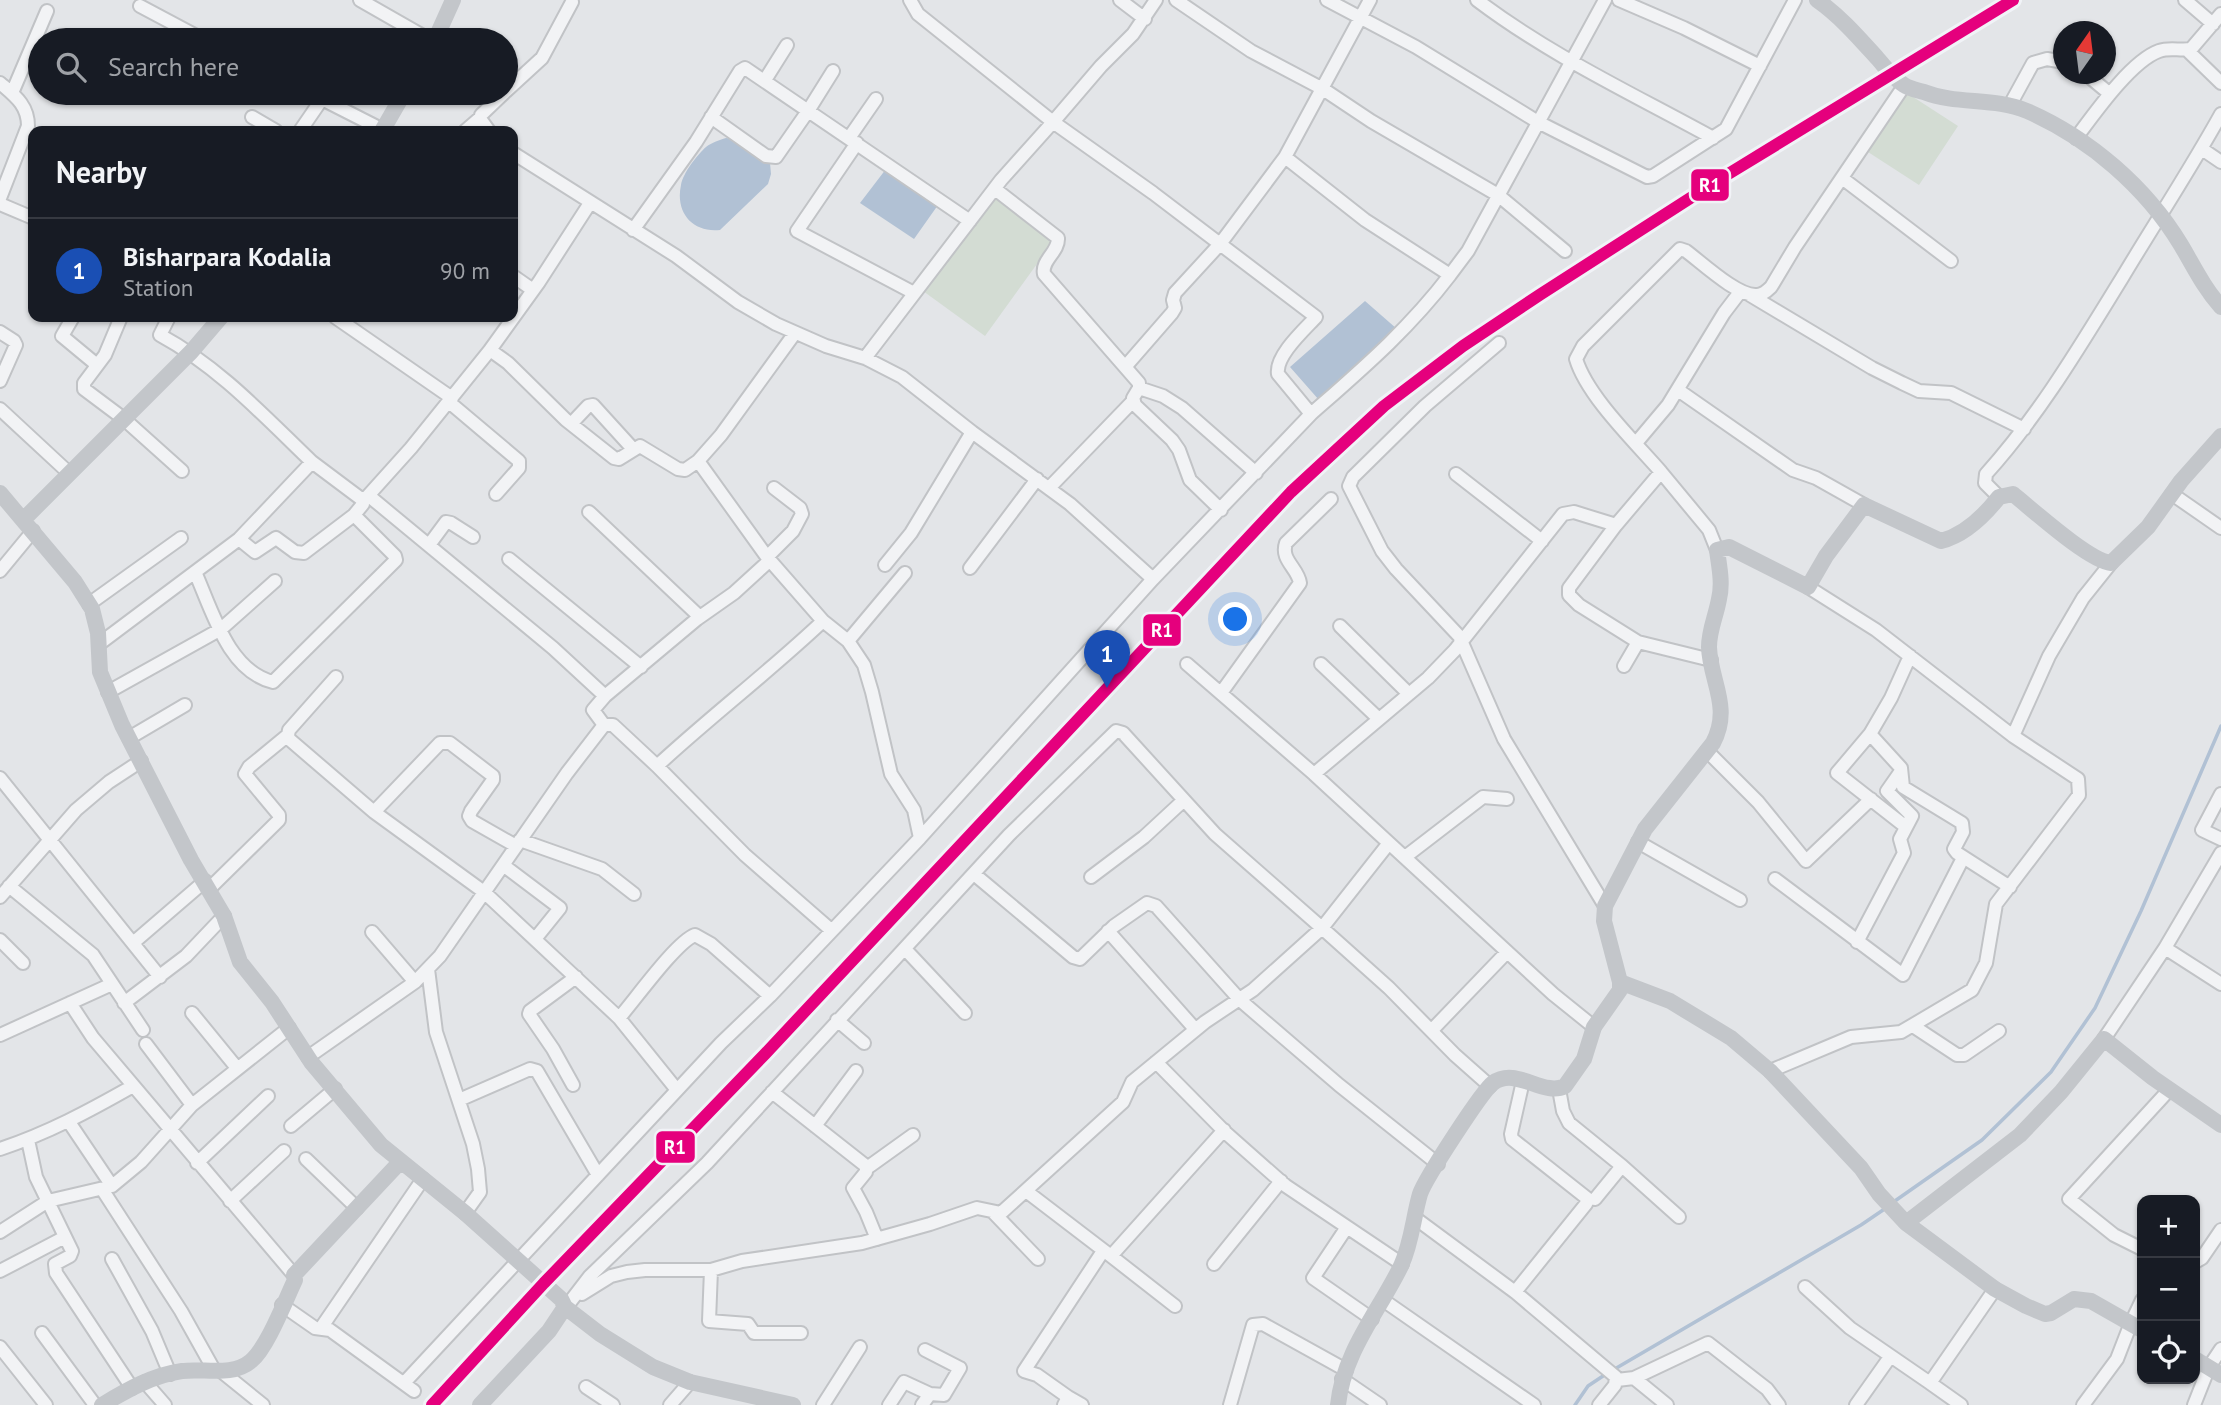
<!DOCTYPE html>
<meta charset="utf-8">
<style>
:root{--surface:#171b24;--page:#242831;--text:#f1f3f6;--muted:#9ea1a6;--line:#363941;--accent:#6a707c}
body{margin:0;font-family:"PT Sans",sans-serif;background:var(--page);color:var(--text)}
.controls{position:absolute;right:21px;bottom:21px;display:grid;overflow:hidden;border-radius:14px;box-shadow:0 2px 5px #0004}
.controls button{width:63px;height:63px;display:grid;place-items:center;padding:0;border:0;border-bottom:2px solid var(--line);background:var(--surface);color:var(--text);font:35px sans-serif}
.compass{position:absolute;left:2053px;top:21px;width:63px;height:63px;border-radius:50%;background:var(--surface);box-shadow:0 2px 5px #0004;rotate:14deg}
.you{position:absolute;left:1236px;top:620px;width:24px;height:24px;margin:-18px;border:5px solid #fff;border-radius:50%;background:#1a73e8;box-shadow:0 0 0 10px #1a73e833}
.badge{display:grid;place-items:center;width:46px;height:46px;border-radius:50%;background:var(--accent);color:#fff;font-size:23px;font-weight:700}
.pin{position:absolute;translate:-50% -58px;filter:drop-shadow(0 2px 4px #0008)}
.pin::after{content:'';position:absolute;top:37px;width:24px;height:21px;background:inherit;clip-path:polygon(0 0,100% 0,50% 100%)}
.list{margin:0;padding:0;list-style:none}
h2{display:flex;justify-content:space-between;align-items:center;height:91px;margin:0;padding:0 28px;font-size:30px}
h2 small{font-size:23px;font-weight:400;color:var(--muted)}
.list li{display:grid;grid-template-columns:46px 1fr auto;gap:21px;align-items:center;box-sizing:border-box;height:105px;padding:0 28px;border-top:2px solid var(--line)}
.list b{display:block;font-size:26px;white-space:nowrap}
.list p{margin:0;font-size:23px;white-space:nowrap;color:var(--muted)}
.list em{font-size:23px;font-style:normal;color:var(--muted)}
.icon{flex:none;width:38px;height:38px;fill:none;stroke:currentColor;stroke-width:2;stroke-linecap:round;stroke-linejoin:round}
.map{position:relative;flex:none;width:2221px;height:1405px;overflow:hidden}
.search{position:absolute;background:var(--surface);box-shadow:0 2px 5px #0004;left:28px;top:28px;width:490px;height:77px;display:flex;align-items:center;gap:18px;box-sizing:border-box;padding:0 24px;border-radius:38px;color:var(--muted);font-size:26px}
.panel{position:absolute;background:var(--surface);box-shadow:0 2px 5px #0004;left:28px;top:126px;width:490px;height:196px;border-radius:14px}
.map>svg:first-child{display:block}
</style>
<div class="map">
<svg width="2221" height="1405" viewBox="0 0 2221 1405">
<rect width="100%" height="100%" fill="#e3e5e8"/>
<!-- green -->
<path fill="#d3dcd3" d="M1907,93l51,33 -39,59 -51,-33z
M996,197l59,42 -70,97 -62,-45z"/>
<!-- water -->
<path fill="#b1c1d4" d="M726,138l7,1 37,24 1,11 -3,10 -48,46c-28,3 -45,-18 -39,-45 2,-12 16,-30 25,-38 5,-4 13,-7 20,-9z
M886,169l52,36 -24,34 -54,-36z
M1365,301l32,28 -78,71 -29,-33z"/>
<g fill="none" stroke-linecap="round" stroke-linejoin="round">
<!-- stream -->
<path stroke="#b1c1d4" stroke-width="3.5" d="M1892,1203l90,-63 69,-68 44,-64 46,-97 80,-185
M1613,1370l248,-145 25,-17
M1575,1405l13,-19 18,-12"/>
<defs>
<path id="street" d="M360,0l70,40
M910,0l8,14 135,108 48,-56 32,-32 23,-34
M1120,0l25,19
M1176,0l75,51 72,38 48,32 127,74 67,56
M1327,0l89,47 122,75 109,55 6,-1 73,-47 69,-129
M1477,0c74,56 156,94 236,138
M1619,0l65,28 76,38
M2185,0l28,24
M140,6l64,34
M307,36l8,4
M2187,50l34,33
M2086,74l24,20
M765,80l22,-35
M0,83c15,13 28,22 28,43l-28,72
M506,91l36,-33 30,-56
M12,93l35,-82
M302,93l17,9
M2010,105l23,-42 14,-4 17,3
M252,117l24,14
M711,117l55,39 10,1 32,-46 25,-40
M300,131l22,-32 61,31
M465,131l15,-13
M489,131l-8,-11v-5l23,-22
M849,138l27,-39
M2076,138c18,-24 55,-77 83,-87 11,-4 21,0 32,-2l30,-35
M857,143l-60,88 117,62
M2202,149l19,13
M513,153l163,103 62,46 38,22 50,22 39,12 37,19 70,55 -61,101 -26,32
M1285,157l80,63 85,55 18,-24 137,-251
M1842,178l109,83
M995,189l63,49c1,14 -17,22 -14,36l95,109v5l-6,10 2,7 37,35 7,10 11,30 31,30
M0,204l33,14
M633,230l63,-88 44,-71 5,-3 225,153
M513,276l20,14
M1750,295l122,73 30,15 17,8 32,2 73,36
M73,317l-11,19 35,29
M121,317l-16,38 -21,28v6l40,30 58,52
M169,317l-9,18c59,32 104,81 152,127
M335,317l117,81
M0,332l14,9 2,4 -16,36
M795,333l-74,102 -23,26 69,96 56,64
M1499,343l-74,63 -72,71 -4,9 33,65 14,18 63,67 45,103 101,167
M490,350l49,-68 51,-79
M865,358l136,-178 52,-58 100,71 163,124c-12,13 -41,39 -38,57l33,40c51,-45 97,-84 139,-139
M1125,367l47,-54 3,-5 -2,-8 2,-7 45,-49 65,-87 85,-157
M1139,388l24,8 19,12 74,65
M1678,390l115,80 23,8 48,27
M449,402l70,59v7l-23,26
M0,409l69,64
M571,424l17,-18 5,-1 40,44
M972,432l98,72 83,75
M1636,443l32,-38 56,-92 16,-21
M1661,472l48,58 8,20
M1456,474l86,67
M1049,488l84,-87
M2172,494l49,34
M369,496l184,152 52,48 -12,14 11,15
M1999,497l-14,-14 1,-9c54,-60 94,-128 136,-196 33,-55 68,-108 99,-164
M589,512l111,105
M1616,525l-47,63v7l10,10 59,37 73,18
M239,539l16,13 21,-14 19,14 9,1 50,-38 9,-11v-5
M429,545l17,-23 5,1 22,14
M767,557l26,-26 9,-17 -2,-6 -26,-20
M509,559l132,108
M970,568l67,-89
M0,571l33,-40
M195,572c17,38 33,99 78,110l123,-122 -1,-4 -41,-41
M89,604l92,-66
M1340,626l69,68
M848,641l57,-68
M99,644l140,-105 73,-77 48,36h6l45,-50 79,-98 18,13 58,57 48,38 5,1 21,-13 38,23 7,1 13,-9
M1910,656l-19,42 -21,36 31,34 2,19 59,36 1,9 -9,17 3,4 53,34
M1187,664l127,110 239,220 41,33
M1321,664l58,55
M1624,666l14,-24
M336,677l-47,53 -1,5 1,4 85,73 110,80 135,126c16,-18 57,-76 76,-83l16,9 59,52
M108,692l113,-63 54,-48
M1221,693l79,-110c-2,-15 -20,-23 -14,-40l45,-44
M605,696l92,-77 37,-26 35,-32
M1870,734l-33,39 69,54
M2013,736l36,-80 34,-58 28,-35
M129,738l56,-33
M1707,751l51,51 48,59 65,-62
M657,766l88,89 86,75
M1314,774l114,-96 27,-28 108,-136 11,-2 42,13 45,-53c-26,-30 -74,-76 -85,-113l7,-13 97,-97 6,2c15,11 52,46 71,44 5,0 10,-4 14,-8l24,-40 109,-161
M0,778l160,199
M2221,794l-19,36 19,9
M374,812l66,-69h10l43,33v4l-22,31 -2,5 3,5 44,25
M920,838l233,-259 158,-165
M520,840l82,29 32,25
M1638,842l102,58
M1405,857l78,-60 24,2
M503,865l57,43 -25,31
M974,874l99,83 7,2 34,-33 33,-23 9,3 84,94 99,85 99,79
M1091,877l53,-40 40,-37
M1775,879l128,96 60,-117
M9,886l84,69 50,75
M209,889l70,-69v-5l-34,-41 4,-7 39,-32
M0,897l76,-87 33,-28 32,-21
M1108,931l87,98
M372,932l43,50
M0,940l23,23
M1857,942l47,-89 -4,-14 12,-23 -25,-25 14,-20
M133,943l72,-62
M2165,948l56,36
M905,949l60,64
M428,969l8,63 37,112 5,25 2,23 -15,21
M70,1003l23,35 201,237
M124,1003l62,-47 38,-40
M192,1013l45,55
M619,1018l58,72
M837,1020l27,23
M1913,1026l44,29h7l35,-24
M1432,1030l75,-78
M0,1035l112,-51
M2104,1039l61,-91 56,-95
M146,1044l46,61
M308,1057l107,-75 25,-26 127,-183 37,-48h9l44,41c54,-50 112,-94 166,-145l25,20 16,24 8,27 19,82 23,36 6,28 -150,158 -49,47 -317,340
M1156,1062l70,71 60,53 116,78
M1770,1071l81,-34 50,-5 71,-42 14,-27 10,-59 83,-109 -1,-16 -65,-43 -137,-106 -68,-43
M573,1085l-20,-36 -24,-35 1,-3 46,-34
M1559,1089l4,22 6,12 53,43
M772,1092l94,74v6l-13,16 13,24 11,27
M459,1100l71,-31 7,2 61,104
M69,1122l43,64 29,-24 51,-57 97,-77
M291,1126l44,-37
M815,1126l41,-55
M28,1140l8,37 36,74 -2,5 -15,8 1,9 76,115
M0,1149c48,-16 89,-38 133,-63
M306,1159l51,49
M197,1163l71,-67
M867,1168l46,-33
M102,1189l79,122 33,59
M1026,1191l85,65 113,-126
M1595,1199l27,-33 57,51
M230,1201l54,-50
M994,1213l44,46
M1415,1218l100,74 101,85 -1,8 -16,20
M1347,1227l-34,51 59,41
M0,1232l48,-31 60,-14
M2142,1249l-28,-14 -45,-36 100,-109
M1111,1256l64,50
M112,1259l40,72 18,43
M2195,1262l7,-4 19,-28
M1214,1264l67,-83
M711,1270l-2,51 39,3 6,9h47
M0,1271l65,-34
M1805,1287l45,41 80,55
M1515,1292l71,-88 2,-5 -76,-60 -1,-5 12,-53
M582,1294l29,-18 16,-4 18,-2h66l31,-9 120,-18 68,-19 47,-16 24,5 122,-111 9,-20 73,-60 48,-32 69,-62 67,60 66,67 35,31
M1383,1300l151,105
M570,1302l20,-26 117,-113 302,-328 107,-104 7,2 92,101 107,94 67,-85
M282,1305l33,23 15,2 84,61
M321,1328l102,-149
M42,1333l53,72
M0,1347l46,58
M221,1371l42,34
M1634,1378l33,27
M1342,1379l38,26
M1617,1380l17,-2 74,-35 59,46 12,16
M145,1382l20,23
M586,1387l27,18
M1068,1397l14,8
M670,1405l20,-23
M823,1405l37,-58
M889,1405l15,-23 26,12
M922,1405l8,-11 14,1 16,-27 -35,-18
M1064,1405l4,-8 -31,-22 -13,-4 79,-120
M1230,1405l23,-80 10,-1 83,46
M1856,1405l34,-48
M1961,1405l-31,-22 65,-94
M2083,1405l34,-46 14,-36 11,-23
M2194,1405l15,-38 12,-18"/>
</defs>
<!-- street casing -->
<use href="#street" stroke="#c1c3c6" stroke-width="16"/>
<!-- street -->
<use href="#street" stroke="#f2f3f5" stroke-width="12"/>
<!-- secondary -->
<path stroke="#c3c6ca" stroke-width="16" d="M1817,0c23,16 42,38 61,59 8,9 15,19 26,26 6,4 13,5 20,7 33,13 70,5 103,19 62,27 119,76 154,134 13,22 23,43 40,62
M435,40l18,-40
M382,131l22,-38
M0,493l75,89 17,27 6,24 2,39 22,53 69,135 33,56 16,46 32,40 39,60 70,83 84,68 96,86 4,8 35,27 53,33 37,15 103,23
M23,520l168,-168 30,-35
M1620,982l50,19 61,37 39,33 91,97 18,26 27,29 89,66 31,17 19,8 6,-1 23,-14 17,2 51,29
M1906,1223l114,-88 41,-43 43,-53 49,39 68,47
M2195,1359l26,16
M102,1405c25,-15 51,-30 80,-34 22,-3 50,6 69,-10 16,-13 34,-60 44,-81l-1,-5 107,-114
M480,1405l69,-74 16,-24
M1338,1405c5,-52 41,-94 63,-139 11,-24 12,-48 19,-72 5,-15 62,-103 73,-111 23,-17 50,14 72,3l19,-27 10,-32 26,-37v-8l-16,-61 1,-15 40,-77 68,-86c19,-36 -3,-62 -4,-96 0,-17 7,-31 10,-48 4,-16 0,-33 -2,-49l12,-3 79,40 18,-31 38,-51 77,36c24,-6 43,-25 58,-44l14,-3c20,16 76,67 98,69l37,-36 33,-46 40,-45"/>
<defs>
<path id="rail-1" d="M432,1405l112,-122 221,-229 526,-562 93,-86 79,-60 78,-52 179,-115 293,-179"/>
</defs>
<!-- rail-1 casing -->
<use href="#rail-1" stroke="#f1f3f7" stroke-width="18"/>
<!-- rail-1 -->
<use href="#rail-1" stroke="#e5007d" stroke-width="12"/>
</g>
<g stroke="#f1f3f7" stroke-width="2.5">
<rect x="1690" y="168" width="40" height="34" rx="7" fill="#e5007d"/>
<rect x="1142" y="613" width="40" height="34" rx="7" fill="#e5007d"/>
<rect x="655" y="1130" width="41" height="34" rx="7" fill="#e5007d"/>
</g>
<g font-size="19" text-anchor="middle" font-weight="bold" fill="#fff">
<text x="1710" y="192">R1</text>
<text x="1162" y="637">R1</text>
<text x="675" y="1154">R1</text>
</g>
</svg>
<div class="controls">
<button>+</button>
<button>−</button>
<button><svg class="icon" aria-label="locate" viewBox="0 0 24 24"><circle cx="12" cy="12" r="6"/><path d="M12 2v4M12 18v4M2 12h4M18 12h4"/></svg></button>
</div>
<svg class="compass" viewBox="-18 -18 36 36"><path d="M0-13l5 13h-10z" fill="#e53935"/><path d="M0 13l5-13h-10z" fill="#9ea1a6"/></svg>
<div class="you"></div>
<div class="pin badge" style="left:1107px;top:688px;background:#1a4fb4">1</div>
<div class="search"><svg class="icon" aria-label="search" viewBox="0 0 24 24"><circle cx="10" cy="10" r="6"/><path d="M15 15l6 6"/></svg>Search here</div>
<section class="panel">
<h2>Nearby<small></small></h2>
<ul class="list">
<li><span class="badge" style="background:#1a4fb4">1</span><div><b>Bisharpara Kodalia</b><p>Station</p></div><em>90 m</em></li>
</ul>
</section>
</div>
